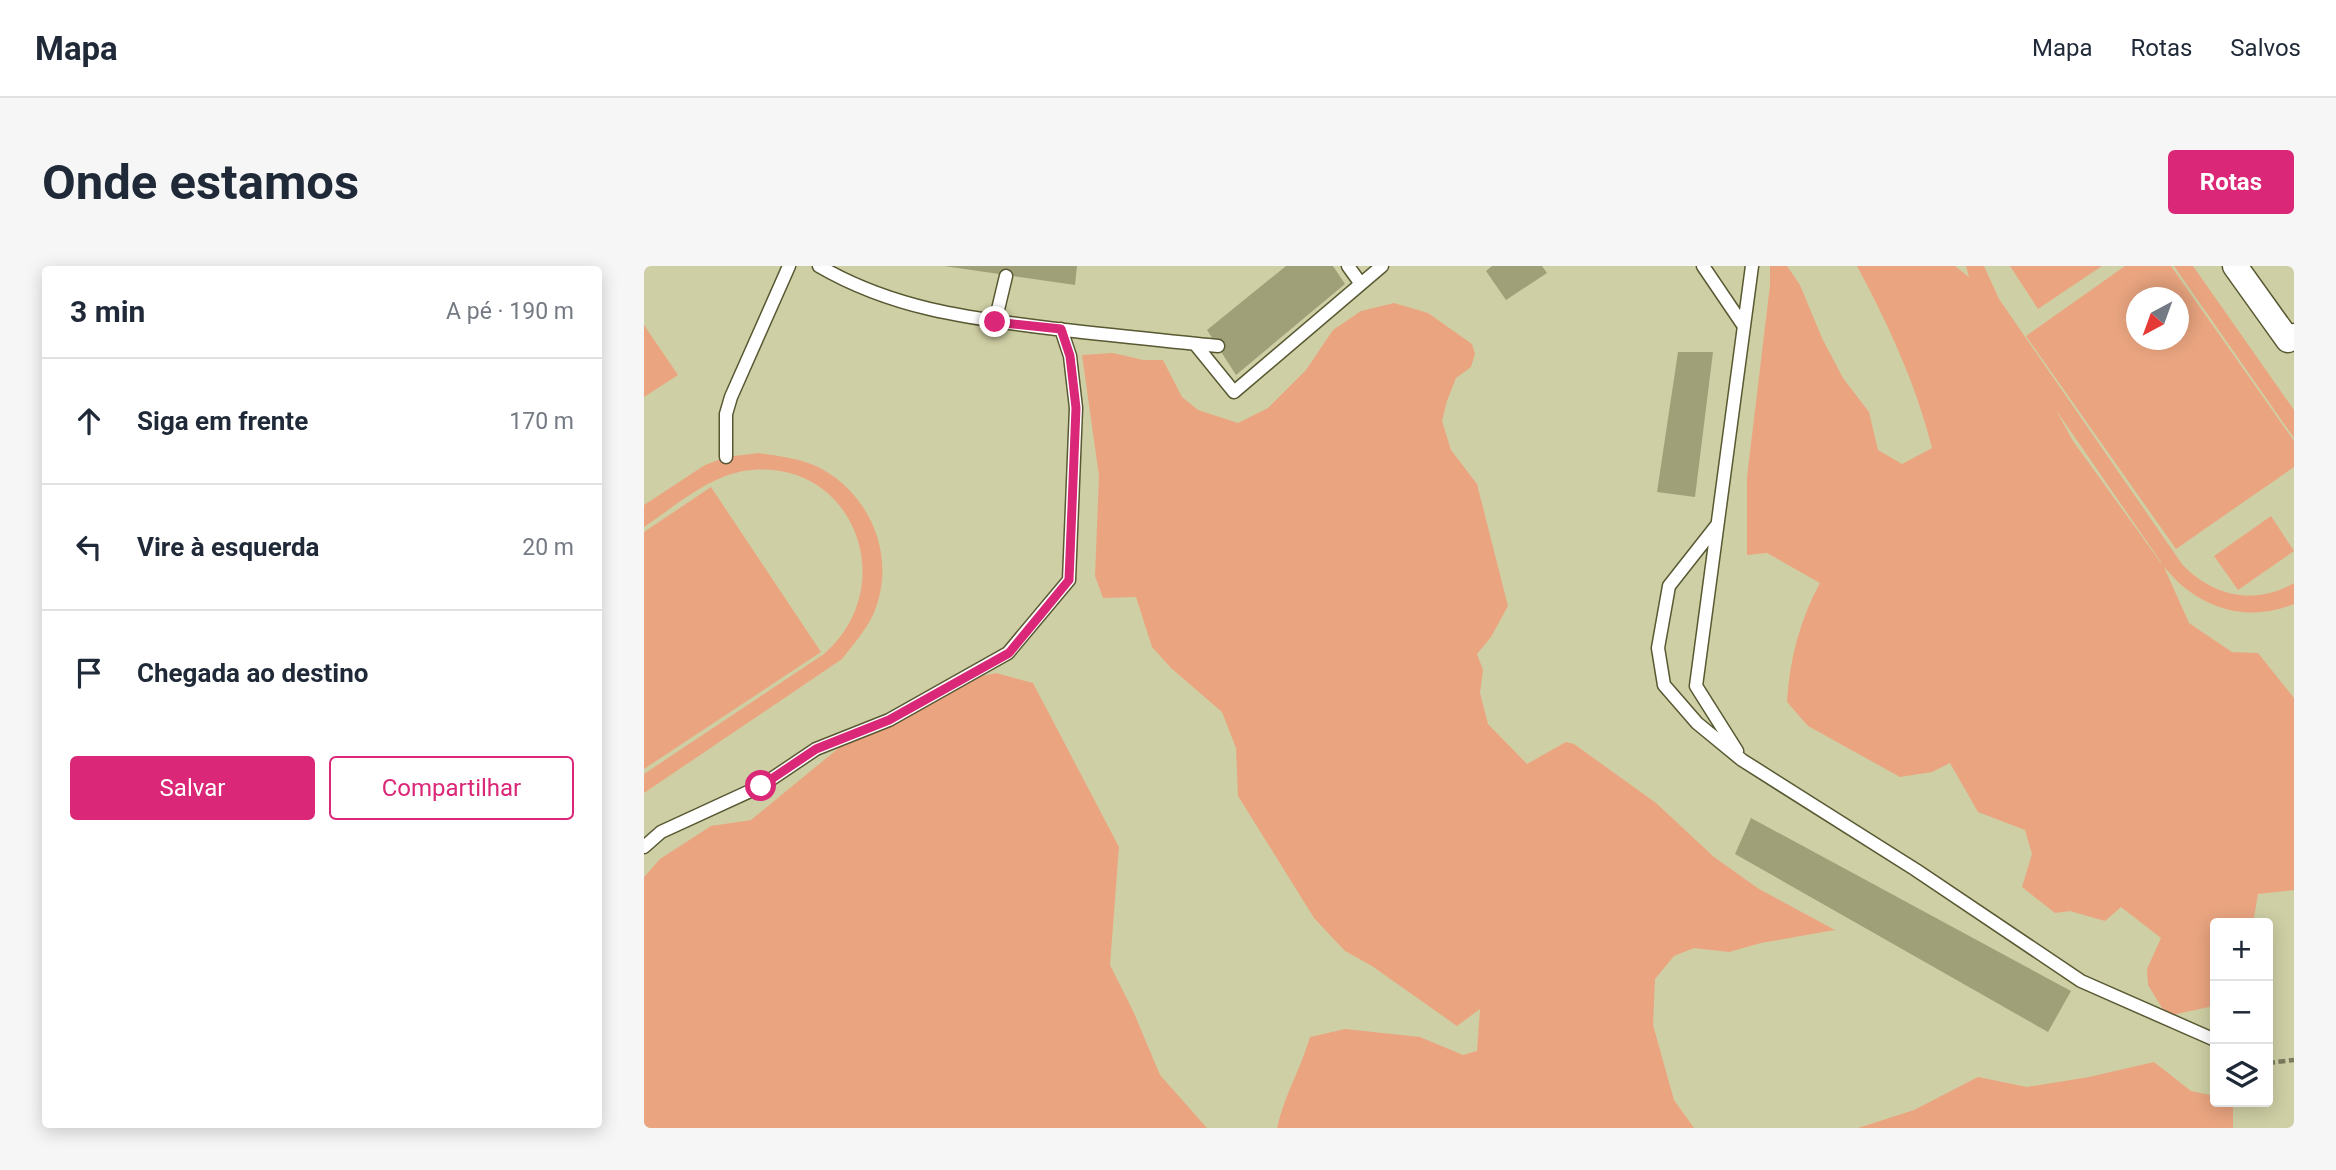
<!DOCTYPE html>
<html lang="pt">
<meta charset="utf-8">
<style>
:root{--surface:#fff;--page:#f6f6f7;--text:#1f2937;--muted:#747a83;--line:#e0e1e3;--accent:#db2777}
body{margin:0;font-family:Roboto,sans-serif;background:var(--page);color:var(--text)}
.controls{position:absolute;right:21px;bottom:21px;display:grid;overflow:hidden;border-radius:7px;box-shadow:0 4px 18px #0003}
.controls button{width:63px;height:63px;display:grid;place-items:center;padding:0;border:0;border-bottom:2px solid var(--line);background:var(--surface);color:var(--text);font:35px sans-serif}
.compass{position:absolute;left:1482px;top:21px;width:63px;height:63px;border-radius:50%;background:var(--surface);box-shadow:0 4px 18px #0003;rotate:221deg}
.stop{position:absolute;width:21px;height:21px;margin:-16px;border:5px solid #db2777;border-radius:50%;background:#fff}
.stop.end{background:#db2777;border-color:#fff;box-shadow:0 2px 7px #0008}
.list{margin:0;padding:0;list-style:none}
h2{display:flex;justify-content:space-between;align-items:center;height:91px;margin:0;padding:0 28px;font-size:30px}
h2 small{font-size:23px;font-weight:400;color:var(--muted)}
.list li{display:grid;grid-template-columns:46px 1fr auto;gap:21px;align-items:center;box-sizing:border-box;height:126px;padding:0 28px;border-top:2px solid var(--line)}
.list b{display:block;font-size:26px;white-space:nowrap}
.list em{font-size:23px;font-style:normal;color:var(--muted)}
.actions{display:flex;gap:14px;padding:21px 28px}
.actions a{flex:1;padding:16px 0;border:2px solid var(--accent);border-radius:7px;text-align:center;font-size:24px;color:var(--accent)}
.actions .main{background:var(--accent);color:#fff}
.icon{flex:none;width:38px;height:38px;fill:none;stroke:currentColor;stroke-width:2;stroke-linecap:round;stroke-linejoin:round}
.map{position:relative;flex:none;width:1650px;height:862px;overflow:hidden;border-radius:7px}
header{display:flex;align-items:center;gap:42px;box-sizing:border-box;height:98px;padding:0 35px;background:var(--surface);border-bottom:2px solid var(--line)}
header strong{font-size:33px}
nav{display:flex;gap:38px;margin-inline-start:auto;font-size:24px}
.intro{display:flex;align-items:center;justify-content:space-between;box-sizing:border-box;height:168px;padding:0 42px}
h1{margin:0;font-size:49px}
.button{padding:18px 32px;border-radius:7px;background:var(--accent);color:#fff;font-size:24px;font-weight:700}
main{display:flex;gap:42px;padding:0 42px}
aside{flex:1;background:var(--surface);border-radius:7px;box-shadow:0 4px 18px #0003}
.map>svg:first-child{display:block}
</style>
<header>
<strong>Mapa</strong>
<nav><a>Mapa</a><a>Rotas</a><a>Salvos</a></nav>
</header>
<div class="intro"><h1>Onde estamos</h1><a class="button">Rotas</a></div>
<main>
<aside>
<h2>3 min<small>A pé · 190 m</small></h2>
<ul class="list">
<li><svg class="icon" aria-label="ahead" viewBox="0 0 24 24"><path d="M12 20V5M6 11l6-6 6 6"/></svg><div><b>Siga em frente</b></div><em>170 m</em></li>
<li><svg class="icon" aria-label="left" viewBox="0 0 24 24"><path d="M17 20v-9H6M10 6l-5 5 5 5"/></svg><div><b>Vire à esquerda</b></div><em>20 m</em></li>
<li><svg class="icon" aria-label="arrive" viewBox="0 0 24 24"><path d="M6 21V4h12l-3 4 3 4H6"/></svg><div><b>Chegada ao destino</b></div></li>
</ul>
<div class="actions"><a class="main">Salvar</a><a>Compartilhar</a></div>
</aside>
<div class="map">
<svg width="1650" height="862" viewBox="0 0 1650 862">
<rect width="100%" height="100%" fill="#cfcfa5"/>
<!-- green -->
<path fill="#eaa580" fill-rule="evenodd" d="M1126,0h17l13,19 22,53 21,40 26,34 9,38 24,14 30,-16c-16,-64 -44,-124 -75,-182h98l14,11 -3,-11h18l15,33 183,265c30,32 72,42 112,19v21c-41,17 -82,8 -115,-21 -5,-5 -10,-11 -15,-16l25,56 43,29 26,1 36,45v192l-36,4 -5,29h-38v79l-6,5 -42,9 -19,-31 -1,-16 14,-31 -40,-31 -16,14 -35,-10 -15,2 -33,-26 10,-33 -7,-24 -47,-18 -28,-49 -18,9 -32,5 -92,-51 -21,-24c2,-41 13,-83 33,-119l-53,-30 -20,2v-78l23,-192zM1412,144l105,152v1l-88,-122z
M1366,0h92l-64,43z
M1481,0h46l123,175v26l-118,82 -150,-213zM1492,32h42v42h-42z
M1530,0h19l101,144v28z
M750,37l34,10 44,31 3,10 -4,13 -15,11 -9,23 -5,20 9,29 26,34 31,122 -17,31 -14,17 6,16 -3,23 8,31 39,40 39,-22 8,2 82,59 58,54 45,32 76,41 -74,13 -32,9 -35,-4 -20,8 -19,23 -2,46 21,75 20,28h-417c7,-32 24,-60 33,-91l35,-8 75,8 43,18 14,-4 3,-42 -23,17 -85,-60 -27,-15 -31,-33 -76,-122 -2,-48 -14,-36 -51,-44 -19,-21 -16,-50 -33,1 -8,-22 4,-100 -17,-121 31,-2 30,7h20l19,37 16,13 40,13 30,-15 38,-38 27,-40 28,-19z
M0,59l34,50 -34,22z
M115,187c19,3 39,5 57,13 55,26 82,93 57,149 -8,16 -20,30 -31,44l-198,134v-19l180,-120c77,-67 31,-193 -72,-184 -40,3 -75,35 -108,57v-22l61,-40 21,-8z
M67,221l110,165 -177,117v-237z
M1627,250l23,35 -56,39 -24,-34z
M352,407l37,10 86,164 -9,118 24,48 26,62 47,53h-563v-251l16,-18 51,-33 40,-6 106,-87 82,-48z
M1510,796l37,29 24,5v6h12l6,4v22h-375l56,-18 64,-33 49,10 62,-10z"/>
<!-- building -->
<path fill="#9fa077" d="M300,0h133l-2,19z
M642,0h47l12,18 -109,91 -29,-45z
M848,0h50l5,7 -41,27 -20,-29z
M1034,86h35l-18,145 -38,-5z
M1107,552l320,173 -23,41 -313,-178z"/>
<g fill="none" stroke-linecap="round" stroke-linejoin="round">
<defs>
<path id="lane" d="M175,0c72,42 147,52 229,62 57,7 113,12 170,18
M704,0l13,18
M1059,0l40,59
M351,56l11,-46
M551,78l39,48 148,-126
M82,191v-43l5,-17 58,-131
M1073,259l-48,61 -11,62 6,37 33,38 45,37 174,110 165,111 134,59
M1093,485l-41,-65 56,-420
M0,581l17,-15 100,-46 55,-37 73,-29 119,-67 61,-73 7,-172 -6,-52 -9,-27"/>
<path id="street" d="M1591,0l53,74 6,-4"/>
</defs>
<!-- lane casing -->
<use href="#lane" stroke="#585832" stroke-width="15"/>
<!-- street casing -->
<use href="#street" stroke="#585832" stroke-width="27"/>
<!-- path -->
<path stroke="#7b7b5e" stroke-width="4.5" stroke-dasharray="7 3.5" stroke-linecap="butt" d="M1624,797l26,-3"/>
<!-- lane -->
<use href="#lane" stroke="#fff" stroke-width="12"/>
<!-- street -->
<use href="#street" stroke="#fff" stroke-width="24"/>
</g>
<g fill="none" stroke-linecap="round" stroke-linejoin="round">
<!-- route -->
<path stroke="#db2777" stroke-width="9" d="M117,520l55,-37 73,-29 120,-67 60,-73 7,-172 -6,-52 -9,-27 -66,-7"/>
</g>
</svg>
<div class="controls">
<button>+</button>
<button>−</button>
<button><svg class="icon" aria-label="layers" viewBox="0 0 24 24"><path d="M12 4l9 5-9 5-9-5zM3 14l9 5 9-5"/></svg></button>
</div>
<svg class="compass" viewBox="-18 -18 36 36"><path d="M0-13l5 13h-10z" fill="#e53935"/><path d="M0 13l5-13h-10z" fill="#747a83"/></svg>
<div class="stop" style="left:117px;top:520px"></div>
<div class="stop end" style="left:351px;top:56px"></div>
</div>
</main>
